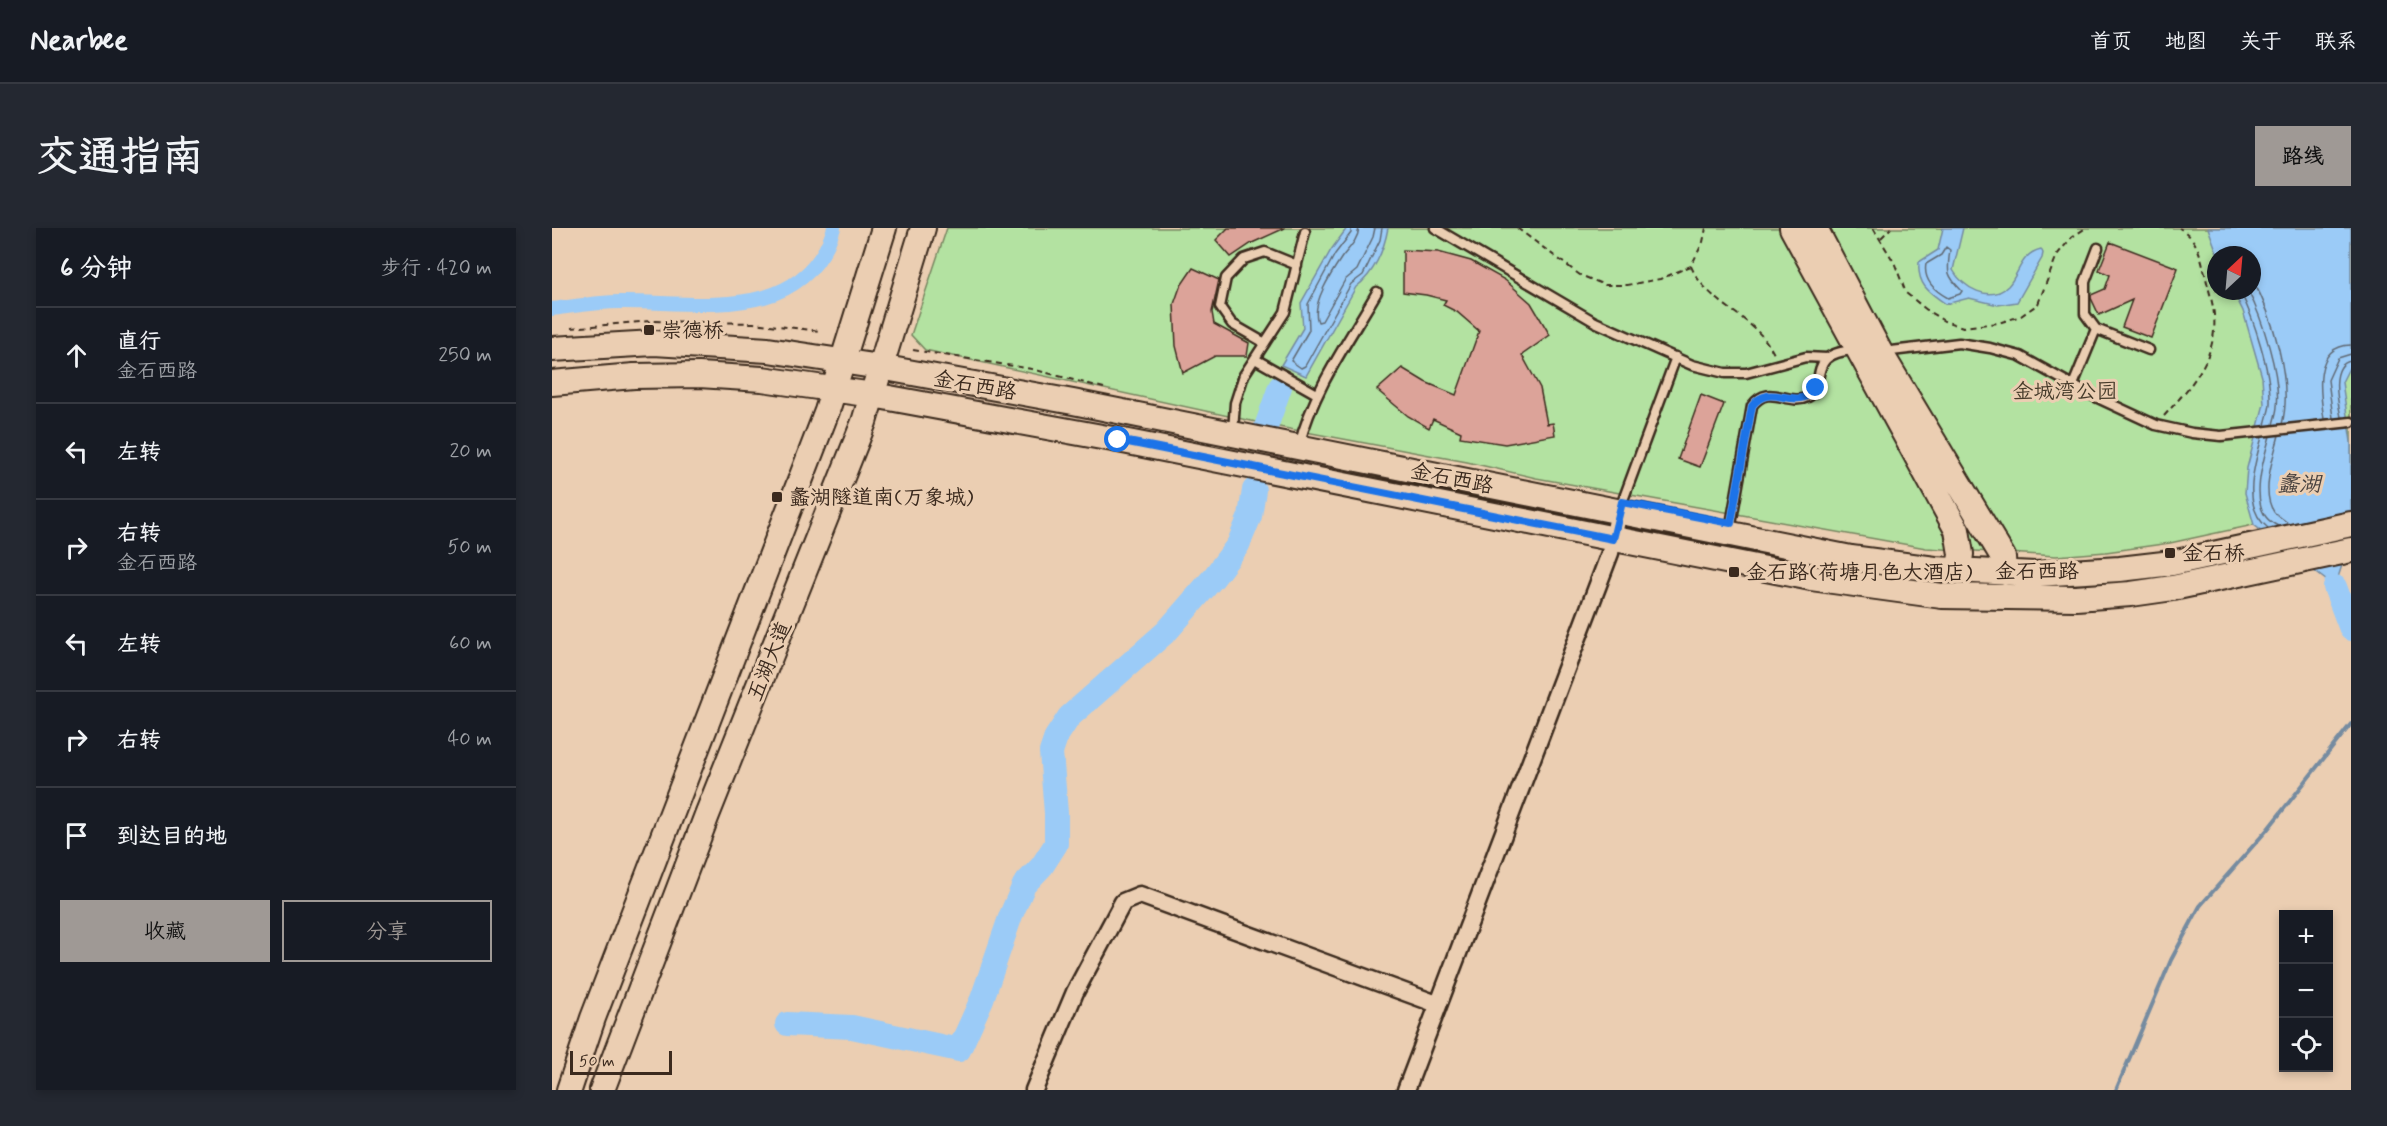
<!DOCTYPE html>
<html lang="zh">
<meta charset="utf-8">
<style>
:root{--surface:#171b24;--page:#242831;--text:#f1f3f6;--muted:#9ea1a6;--line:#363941;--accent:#9f9995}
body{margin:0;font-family:Mynerve,"LXGW WenKai TC",sans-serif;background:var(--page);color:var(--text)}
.controls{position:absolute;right:18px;bottom:18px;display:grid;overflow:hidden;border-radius:0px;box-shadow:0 3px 9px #0003}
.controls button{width:54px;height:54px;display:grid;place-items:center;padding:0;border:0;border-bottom:2px solid var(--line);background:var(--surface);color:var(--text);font:30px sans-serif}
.compass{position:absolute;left:1655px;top:18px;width:54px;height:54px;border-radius:50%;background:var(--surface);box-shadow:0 3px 9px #0003;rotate:26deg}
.scale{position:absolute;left:18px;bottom:15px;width:102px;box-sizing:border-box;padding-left:6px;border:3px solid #3b2a1e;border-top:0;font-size:16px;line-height:21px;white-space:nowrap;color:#3b2a1e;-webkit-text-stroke:4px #ebceb2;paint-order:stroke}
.stop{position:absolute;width:18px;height:18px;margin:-14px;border:4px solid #1a73e8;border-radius:50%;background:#fff}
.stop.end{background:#1a73e8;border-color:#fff;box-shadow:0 2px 6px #0008}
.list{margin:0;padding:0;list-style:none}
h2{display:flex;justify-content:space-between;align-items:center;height:78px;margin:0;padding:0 24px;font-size:26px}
h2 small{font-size:20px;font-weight:400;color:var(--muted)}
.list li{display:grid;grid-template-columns:39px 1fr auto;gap:18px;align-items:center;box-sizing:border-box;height:96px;padding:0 24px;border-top:2px solid var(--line)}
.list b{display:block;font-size:22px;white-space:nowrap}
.list p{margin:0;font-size:20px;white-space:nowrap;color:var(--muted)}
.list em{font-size:20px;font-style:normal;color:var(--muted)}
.actions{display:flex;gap:12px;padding:18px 24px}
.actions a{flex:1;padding:14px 0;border:2px solid var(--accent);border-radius:0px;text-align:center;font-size:21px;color:var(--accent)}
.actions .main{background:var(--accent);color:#111}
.icon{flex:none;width:33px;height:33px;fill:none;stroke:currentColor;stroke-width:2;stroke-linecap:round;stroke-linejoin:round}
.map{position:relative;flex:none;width:1799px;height:862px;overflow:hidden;border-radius:0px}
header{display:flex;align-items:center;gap:36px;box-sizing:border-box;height:84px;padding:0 30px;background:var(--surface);border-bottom:2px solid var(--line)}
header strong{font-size:28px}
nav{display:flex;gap:33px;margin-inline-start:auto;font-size:21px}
.intro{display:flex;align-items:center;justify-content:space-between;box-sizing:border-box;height:144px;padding:0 36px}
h1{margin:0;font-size:42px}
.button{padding:15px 27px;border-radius:0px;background:var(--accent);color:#111;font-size:21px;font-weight:700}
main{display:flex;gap:36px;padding:0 36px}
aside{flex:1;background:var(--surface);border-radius:0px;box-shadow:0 3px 9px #0003}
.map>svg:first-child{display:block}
</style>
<header>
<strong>Nearbee</strong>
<nav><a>首页</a><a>地图</a><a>关于</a><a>联系</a></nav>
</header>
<div class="intro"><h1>交通指南</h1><a class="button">路线</a></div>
<main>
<aside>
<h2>6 分钟<small>步行 · 420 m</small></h2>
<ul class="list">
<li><svg class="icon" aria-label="ahead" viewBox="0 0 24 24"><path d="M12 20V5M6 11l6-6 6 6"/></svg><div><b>直行</b><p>金石西路</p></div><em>250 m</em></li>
<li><svg class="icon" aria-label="left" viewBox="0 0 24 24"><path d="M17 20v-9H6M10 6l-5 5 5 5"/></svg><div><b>左转</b></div><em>20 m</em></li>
<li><svg class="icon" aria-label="right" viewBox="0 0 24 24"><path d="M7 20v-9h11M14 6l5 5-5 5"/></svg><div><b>右转</b><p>金石西路</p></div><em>50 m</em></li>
<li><svg class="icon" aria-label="left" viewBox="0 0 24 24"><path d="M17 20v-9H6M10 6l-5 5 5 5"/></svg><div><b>左转</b></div><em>60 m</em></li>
<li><svg class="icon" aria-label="right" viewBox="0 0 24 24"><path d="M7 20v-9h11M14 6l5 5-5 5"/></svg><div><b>右转</b></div><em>40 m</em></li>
<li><svg class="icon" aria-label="arrive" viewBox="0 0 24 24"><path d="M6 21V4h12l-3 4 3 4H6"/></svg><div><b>到达目的地</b></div></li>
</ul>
<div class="actions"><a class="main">收藏</a><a>分享</a></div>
</aside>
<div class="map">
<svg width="1799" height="862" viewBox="0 0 1799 862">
<rect width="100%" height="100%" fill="#ebceb2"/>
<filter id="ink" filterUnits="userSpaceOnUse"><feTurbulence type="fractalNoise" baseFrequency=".0167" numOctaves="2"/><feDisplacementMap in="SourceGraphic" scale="12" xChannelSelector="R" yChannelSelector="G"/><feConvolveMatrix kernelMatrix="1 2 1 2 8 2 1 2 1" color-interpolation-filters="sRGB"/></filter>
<g filter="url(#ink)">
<!-- green -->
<path fill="#b3e2a1" stroke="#778660" stroke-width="1.5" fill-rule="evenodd" d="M395,0h1404v276l-181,39 -64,9 -50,4 -130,-8 -390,-70 -69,-16 -188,-35 -354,-77 -14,-15zM1664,27h36v36h-36z"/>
<!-- water -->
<path fill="#9bcbf7" stroke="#758ba0" stroke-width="1.5" d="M795,0h41c-4,22 -14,46 -32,59l-50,89 -25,-11 22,-37 -2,-25 30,-53z
M1391,0h20l-10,42c9,17 37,34 55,16 12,-13 12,-32 33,-37l2,4 -1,5 -25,44 -19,3 -29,-7 -23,6c-18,-12 -29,-20 -27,-42l19,-12z
M1656,0h143v136l-9,18 9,60v95l-16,50 -81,-62 -9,-32 2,-25 17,-64 -2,-27 -19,-66 -10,-20h19v-36h-34z"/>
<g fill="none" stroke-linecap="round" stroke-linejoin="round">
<!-- shore -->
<path stroke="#616a75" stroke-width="1.5" d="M799,0v5l-16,21 -27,50 1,26 -18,31 10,7 4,-2 46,-82 12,-9 17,-35 2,-12
M807,0c-1,12 -10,20 -17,29 -10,15 -32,48 -24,65l4,-1 23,-41 12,-10 16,-33 2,-9
M1394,19l4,3c-3,22 -4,25 12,41l-2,3 -12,4c-13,-7 -25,-18 -22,-34l15,-9z
M1700,51c21,36 41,104 30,145
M1688,63c14,28 31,80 30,112 0,7 -4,15 -5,23
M1696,63c14,26 33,86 29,115 0,6 -3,13 -4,19
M1789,189c-3,-14 -12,-53 10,-56
M1781,190l-5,-38 10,-22 13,-4
M1772,191c-4,-25 -12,-73 27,-74
M1727,207c-5,21 -19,57 -5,77 3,4 11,8 15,12
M1718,208c-6,22 -19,61 -4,81 3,4 8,7 12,9
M1710,209c-8,29 -21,70 6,91"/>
<!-- stream -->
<path stroke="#758ba0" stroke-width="4" d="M1564,862l55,-130 29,-54 67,-76 84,-106"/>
<!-- canal -->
<path stroke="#9bcbf7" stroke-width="14" d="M0,81c23,-3 46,-7 68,-7 79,-1 184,23 214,-74"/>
<!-- river -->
<path stroke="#9bcbf7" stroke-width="24" d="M714,199l14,-40
M1783,359l16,42
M235,796l65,3 107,23 23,-51 29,-84 13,-30 18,-19 14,-22v-31l-5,-61 5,-15 13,-20 98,-86 47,-54 24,-32 12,-29 4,-26"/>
</g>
<!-- building -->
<path fill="#dca399" stroke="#3b2a1e" stroke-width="1.5" d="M676,0h57l-33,15 -21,14 -15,-17z
M1558,14l68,26 -27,70 -29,-11 10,-27 -33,15 -8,-17v-3l14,-6 5,-14 -11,-5z
M851,22l35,2 33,9 34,19 26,23 19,32 -28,20 18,33 7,36 6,-1 2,12 -50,9 -45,-7 1,-5 -28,-13 -4,9 -21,-12 -31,-26 25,-22 23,14 31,13 23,-64 -22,-19 -14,-7 3,-5 -20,-5 -23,-3z
M641,40l26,12 -7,32 2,12 35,19 -2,13h-32l-32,17 -7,-27 -2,-42 6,-17z
M1149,167l23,9 -24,63 -22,-8z"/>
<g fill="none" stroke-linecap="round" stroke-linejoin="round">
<defs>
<path id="service" d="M883,0l160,94 97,43 33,8h21l60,-16 21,1
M1544,101l-11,-15v-32l13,-34
M713,115l-33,-19 -12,-17 6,-29 18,-19 21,-7 32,13
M1331,124l76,-9 31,5 30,8 65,36 71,33 36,8 29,3 130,-14
M703,131l62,35
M1521,157l23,-56 53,21
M681,203l2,-28 9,-28 41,-63 20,-80
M747,218c14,-56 49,-104 78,-154
M1067,283l57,-154
M1178,302l22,-124c17,-24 36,1 56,-9 21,-11 -5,-44 47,-47"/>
<path id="minor" d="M482,862l41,-98 48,-90 17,-7 297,109
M854,862l204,-537 9,-42"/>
<path id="secondary" d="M1240,0l165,302 4,24 -2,16
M1263,0l65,124 123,205 1,16
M0,121l102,-6 114,7 112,17 193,35 778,156 84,11 100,5 85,-5 52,-6 179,-39
M0,155l82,-7 65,-1 63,4 111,16 245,45 693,138 131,18 134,2 55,-4 42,-6 178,-38
M17,862l24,-72 234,-607 57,-183
M50,862l105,-275 157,-393 59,-194"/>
</defs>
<!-- service casing -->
<use href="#service" stroke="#3b2a1e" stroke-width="13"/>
<!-- minor casing -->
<use href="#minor" stroke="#3b2a1e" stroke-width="21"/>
<!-- secondary casing -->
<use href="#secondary" stroke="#3b2a1e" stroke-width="28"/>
<!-- path -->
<path stroke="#3b2a1e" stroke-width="2" stroke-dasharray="6 4.5" stroke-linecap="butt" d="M965,0l63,47 25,10h22l33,-6 31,-13 12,-24 3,-14
M1321,0l21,34 12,31 22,18 16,10 19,6 35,-4 23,-7 17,-12 19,-49 15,-18 14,-9
M1329,10l10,-10
M1139,38c15,38 64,49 83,88
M19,100l79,-7 104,2 65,8
M361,122l119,19 72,19
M1612,188c26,-29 54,-58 50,-101 -1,-13 -6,-27 -9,-41 -4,-18 -8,-36 -26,-46"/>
<!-- service -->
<use href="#service" stroke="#ebceb2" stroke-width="8"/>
<!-- minor -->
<use href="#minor" stroke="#ebceb2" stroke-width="16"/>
<!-- secondary -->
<use href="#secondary" stroke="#ebceb2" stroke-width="24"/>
</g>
</g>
<g fill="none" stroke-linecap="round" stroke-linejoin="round" filter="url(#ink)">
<!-- route -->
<path stroke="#1a73e8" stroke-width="8" d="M566,212l495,99 9,-37 109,21 21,-117c19,-26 44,8 64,-18"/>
</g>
<!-- markers -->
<g fill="#3b2a1e" stroke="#ebceb2" stroke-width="2">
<rect x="91" y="96" width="12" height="12" rx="3"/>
<rect x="219" y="263" width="12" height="12" rx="3"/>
<rect x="1612" y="319" width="12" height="12" rx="3"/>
<rect x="1176" y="338" width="12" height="12" rx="3"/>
</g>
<g text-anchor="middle" stroke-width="6" stroke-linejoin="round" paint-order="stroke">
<!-- poi labels -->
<g font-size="21" fill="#3b2a1e" stroke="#ebceb2" text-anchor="start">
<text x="109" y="109">崇德桥</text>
<text x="237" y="276">蠡湖隧道南(万象城)</text>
<text x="1630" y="332">金石桥</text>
<text x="1194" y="351">金石路(荷塘月色大酒店)</text>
</g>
<!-- street labels -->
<g font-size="21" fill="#3b2a1e" stroke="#ebceb2">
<text transform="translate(423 157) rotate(10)" y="7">金石西路</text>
<text transform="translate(900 250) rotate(11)" y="7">金石西路</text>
<text x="1485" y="350">金石西路</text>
<text transform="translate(217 433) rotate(-68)" y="7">五湖大道</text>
</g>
<!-- park labels -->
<g font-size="21" fill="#473c2b" stroke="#ebceb2">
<text x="1513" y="170">金城湾公园</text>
</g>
<!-- water labels -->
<g font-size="22" font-style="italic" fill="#49423f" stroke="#ebceb2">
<text x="1747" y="263">蠡湖</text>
</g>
</g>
</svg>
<div class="controls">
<button>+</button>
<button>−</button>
<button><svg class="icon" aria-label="locate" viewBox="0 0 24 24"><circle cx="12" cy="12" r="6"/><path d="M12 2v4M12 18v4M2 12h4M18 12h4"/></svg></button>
</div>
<svg class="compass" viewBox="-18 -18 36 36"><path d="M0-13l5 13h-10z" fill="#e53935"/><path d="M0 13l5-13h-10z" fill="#9ea1a6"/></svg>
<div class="scale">50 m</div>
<div class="stop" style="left:566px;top:212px"></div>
<div class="stop end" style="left:1264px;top:160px"></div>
</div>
</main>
